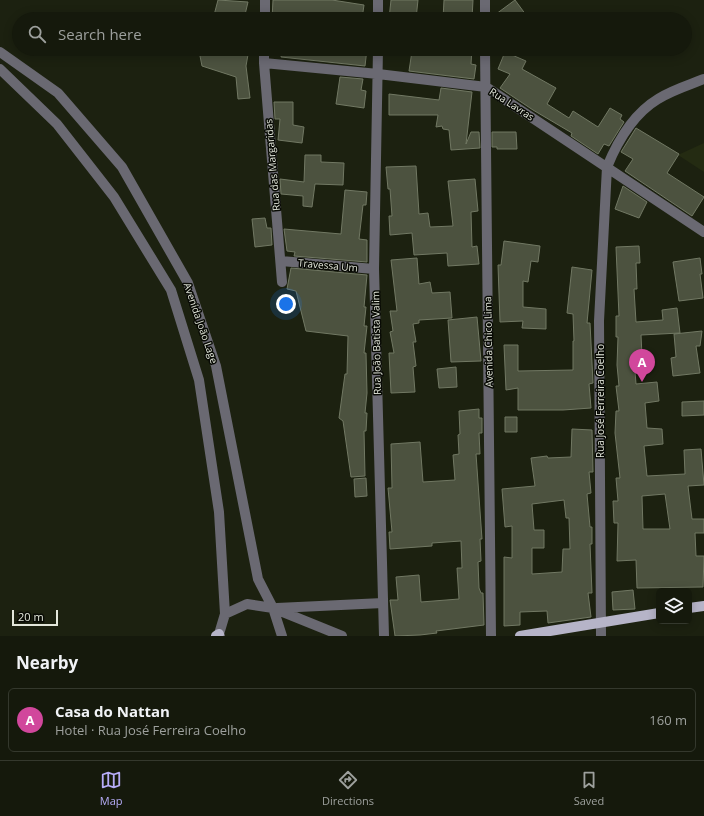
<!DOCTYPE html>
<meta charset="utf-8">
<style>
:root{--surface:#15190c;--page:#1e2215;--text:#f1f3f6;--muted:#9da09d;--line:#34382d;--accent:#b6acf8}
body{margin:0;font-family:"Open Sans",sans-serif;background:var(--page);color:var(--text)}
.controls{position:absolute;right:12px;bottom:12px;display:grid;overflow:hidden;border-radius:6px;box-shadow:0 2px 10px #0003}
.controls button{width:36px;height:36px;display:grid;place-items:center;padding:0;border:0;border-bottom:1px solid var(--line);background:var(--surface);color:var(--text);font:20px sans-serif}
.scale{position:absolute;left:12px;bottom:10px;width:46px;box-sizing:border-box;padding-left:4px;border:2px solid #e3e7db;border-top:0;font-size:11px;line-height:14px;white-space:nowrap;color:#e3e7db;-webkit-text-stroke:3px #080a04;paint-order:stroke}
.you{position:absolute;left:286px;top:304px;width:14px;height:14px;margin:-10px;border:3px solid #fff;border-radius:50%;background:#1a73e8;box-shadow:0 0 0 6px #1a73e833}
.badge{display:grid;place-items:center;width:26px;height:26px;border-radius:50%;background:var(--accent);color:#fff;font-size:13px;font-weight:700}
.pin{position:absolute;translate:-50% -33px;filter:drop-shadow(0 1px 2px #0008)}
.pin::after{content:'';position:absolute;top:21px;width:14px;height:12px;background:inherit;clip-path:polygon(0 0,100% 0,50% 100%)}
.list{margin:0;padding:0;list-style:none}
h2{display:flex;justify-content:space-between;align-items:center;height:52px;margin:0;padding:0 16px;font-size:17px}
h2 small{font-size:13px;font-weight:400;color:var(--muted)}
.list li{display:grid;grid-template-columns:26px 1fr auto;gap:12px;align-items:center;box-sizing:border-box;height:64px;margin:0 8px 8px;padding:0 8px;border:1px solid var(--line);border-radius:6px}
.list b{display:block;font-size:15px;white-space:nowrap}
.list p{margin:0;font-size:13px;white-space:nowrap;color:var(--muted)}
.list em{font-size:13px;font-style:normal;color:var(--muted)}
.icon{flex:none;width:22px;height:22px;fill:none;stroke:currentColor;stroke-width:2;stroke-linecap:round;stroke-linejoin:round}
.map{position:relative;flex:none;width:704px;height:636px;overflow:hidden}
.search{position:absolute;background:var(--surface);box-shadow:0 2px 10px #0003;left:12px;right:12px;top:12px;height:44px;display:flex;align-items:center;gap:10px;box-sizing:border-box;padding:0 14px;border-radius:22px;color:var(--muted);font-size:15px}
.sheet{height:124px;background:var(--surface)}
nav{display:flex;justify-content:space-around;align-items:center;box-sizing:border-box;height:56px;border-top:1px solid var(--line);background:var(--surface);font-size:11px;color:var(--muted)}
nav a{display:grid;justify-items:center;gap:2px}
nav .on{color:var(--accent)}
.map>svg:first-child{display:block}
</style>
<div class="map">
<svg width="704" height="636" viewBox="0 0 704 636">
<rect width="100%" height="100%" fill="#1c2110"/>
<!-- built -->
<path fill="#242b12" d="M704,143v29l-26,-17z"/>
<!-- building -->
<path fill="#4c523f" stroke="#717863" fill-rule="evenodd" d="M218,0l30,2 -4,17h-31z
M273,0h59l32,5 -2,14h-17l-47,-5 -1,5h-25z
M391,0h27l-2,19h-27z
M444,0h29l-1,19h-29z
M515,0l14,19h-37v-2z
M204,49l18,4 1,-4h26l-3,17 4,32 -12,1 -2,-22 -34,-11 -2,-10z
M282,49h85l-2,17 -84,-9z
M447,49h25l-1,15 5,1 -2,14 -65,-8 3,-20 35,2z
M505,52l21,9 -4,8 34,19 -9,16 22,14 4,-7 25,16 12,-19 12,7 -2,4 4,3 -15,24 -5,-2 -6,10 -27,-18 1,-3 -39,-23 -33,-22 10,-14 -12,-5z
M340,77l23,2 -2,11 5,1 -2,17 -28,-4z
M441,88l31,4 -6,52 5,-12h8l1,16 -29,2 -2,-20 -6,-1 -1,-3 -6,1 2,-12h-49v-21l50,6z
M274,102h19v23l11,2 -2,16 -24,-3 2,-21h-5z
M636,128l43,26 -12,19 37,24 -12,19 -67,-45 8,-12 -12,-7z
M492,132h24l1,17h-20v-2h-5z
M305,155h16v7l23,1 -1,22 -28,-1 -3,23 -9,-1v-10l-22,-2 -1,-15 24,3z
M416,166l3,48 9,-1 2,14 23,-1 -5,-45 27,-2 3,32 -7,1 1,35 5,-1 2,18 -31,2 -1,-13 -33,2 -2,-22 -22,2 -1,-19h3l-2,-27h-2l-2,-22z
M623,186l24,16 -8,16 -24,-9z
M345,190l22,2 -1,13h-3l-4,34 8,1v22l-73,-6 1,-4 -8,-1 -3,-22 57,5z
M265,218l2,10h4l1,17 -17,2 -3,-28z
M504,241l36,5 -2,16 -7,-1 -3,21 -5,-1v26l23,2v20l-24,-1 1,-7 -23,1 -2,-57h3z
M639,246l1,17h-4l1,26h-3l2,33 27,-2 -1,-10 15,-2 3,25 -39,2 1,21 -8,2 2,26 21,-2 2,19 -14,2 2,25 15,1 1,15 -19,2 3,30 38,-2 -1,-24 17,-1 3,36 -16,1 4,33h12v14h-9l1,23h8l-1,31 -66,1 -1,-28 -19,1 1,-38h-4l-1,-22h5l-2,-23h4l-5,-45 1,-22h3l-3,-25h3l-2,-21 1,-28h-2v-21h3l-3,-69zM665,494l5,35h-27l-1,-33z
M417,258l2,26 11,-2 2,11 18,-1 2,26 -33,2v3l-6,1 3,18h-3l3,24 -3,1 2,25 -24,1 -2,-40h5l-4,-21 3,-1 -3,-20h7l-6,-51z
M700,258l2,16h-2l3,24 -24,3 -6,-39z
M572,267l20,3 -5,53h3l3,60 -4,1 2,24 -28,2h-45v-22l-12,2 -2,-45h14v26l55,-1v-29h1l-1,-27 -6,-1z
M291,268l76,7 -3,32h2l-2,19h3l-3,27h2l1,40 -2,20h2l-1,18h-2l1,45 -14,1 -8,-56 -4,-3 6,-44h2l1,-38 -42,-5 -10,-40 -9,-2z
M477,317l4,44 -30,1 -3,-42z
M702,331l-2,15h-4l4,27 -27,3 -2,-18 5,-1 -2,-23z
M456,367l1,20 -18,1 -2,-19z
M704,401v14l-22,1v-14z
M479,409v9h3v15h-3l1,21h-4l6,85h-2l1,22 -3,1 1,26 2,5h2l1,32 -48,6 1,2 -17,2 -25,1 -5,-36h8l-2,-23 23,-2 2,27 38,-3 -2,-31h5l-1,-27 -29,2v3l-42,3 -1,-17h3l-4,-44h4l-1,-44 29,-2 3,40 32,-2 -2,-25 6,-1 -1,-19 2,-1 -1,-23z
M505,417h12v15h-12z
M572,429l20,1 1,42h-4l2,21 -4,1 3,33h2v17h-2l2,49h-4l3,24 -43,6 -1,-12 -27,1v13l-16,1v-69l8,1v-32l-7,1 -3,-38 33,-3 -4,-28 16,-2 1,2 23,-1zM564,500l2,18h3l1,31h-7l-1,23 -30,2v-26h12v-18h-10l-2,-26z
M366,478l1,18 -12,1 -1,-18z
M633,590l2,19 -22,1 -1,-18z"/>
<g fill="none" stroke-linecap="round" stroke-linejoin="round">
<!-- minor -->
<path stroke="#6a6972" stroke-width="10" d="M378,0v19
M485,0v19
M265,19v-19
M264,49v14l18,219
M378,49l-4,220 10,367
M485,49l6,587
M0,52l58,41 64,74 66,116 28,83 42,213 15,29 9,28
M264,63l114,11 108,13 218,145
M0,69l57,55 57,73 57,93 28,90 20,132 6,102 -6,20 1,2
M281,261l93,8
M277,608l106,-5
M225,614l22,-10 26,4 69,28
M601,636l-2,-315 8,-154c11,-27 26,-53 51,-68 14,-9 31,-14 46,-20"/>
<!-- major -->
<path stroke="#b6b4c8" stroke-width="10" d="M689,608l15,-2
M216,636l3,-2
M520,636l139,-23"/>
</g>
<g text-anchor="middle" stroke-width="3" stroke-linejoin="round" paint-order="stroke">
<!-- street labels -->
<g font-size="10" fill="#e3e7db" stroke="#080a04">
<text transform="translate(512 104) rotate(33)" y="4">Rua Lavras</text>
<text transform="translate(272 165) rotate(-95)" y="4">Rua das Margaridas</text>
<text transform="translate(328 265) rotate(5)" y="4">Travessa Um</text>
<text transform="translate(201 323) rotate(71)" y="4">Avenida João Lage</text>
<text transform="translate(488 342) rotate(-91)" y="4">Avenida Chico Lima</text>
<text transform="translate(376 343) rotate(-91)" y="4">Rua João Batista Valim</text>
<text transform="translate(600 401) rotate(-90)" y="4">Rua José Ferreira Coelho</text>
</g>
</g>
</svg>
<div class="controls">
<button><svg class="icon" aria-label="layers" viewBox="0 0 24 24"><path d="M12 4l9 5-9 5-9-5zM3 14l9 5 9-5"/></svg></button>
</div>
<div class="scale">20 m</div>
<div class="you"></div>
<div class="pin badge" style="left:642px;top:382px;background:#d1479c">A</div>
<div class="search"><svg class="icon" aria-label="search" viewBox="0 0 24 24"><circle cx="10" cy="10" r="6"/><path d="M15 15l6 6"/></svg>Search here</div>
</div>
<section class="sheet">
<h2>Nearby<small></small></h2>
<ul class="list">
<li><span class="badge" style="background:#d1479c">A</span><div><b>Casa do Nattan</b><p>Hotel · Rua José Ferreira Coelho</p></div><em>160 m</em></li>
</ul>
</section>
<nav>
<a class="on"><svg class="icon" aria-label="map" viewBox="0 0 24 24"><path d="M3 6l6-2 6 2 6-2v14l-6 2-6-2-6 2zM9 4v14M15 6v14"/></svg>Map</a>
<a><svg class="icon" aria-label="directions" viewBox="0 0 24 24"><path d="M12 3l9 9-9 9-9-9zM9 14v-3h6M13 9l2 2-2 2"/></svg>Directions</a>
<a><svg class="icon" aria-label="saved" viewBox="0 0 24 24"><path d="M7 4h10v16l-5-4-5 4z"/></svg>Saved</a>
</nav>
